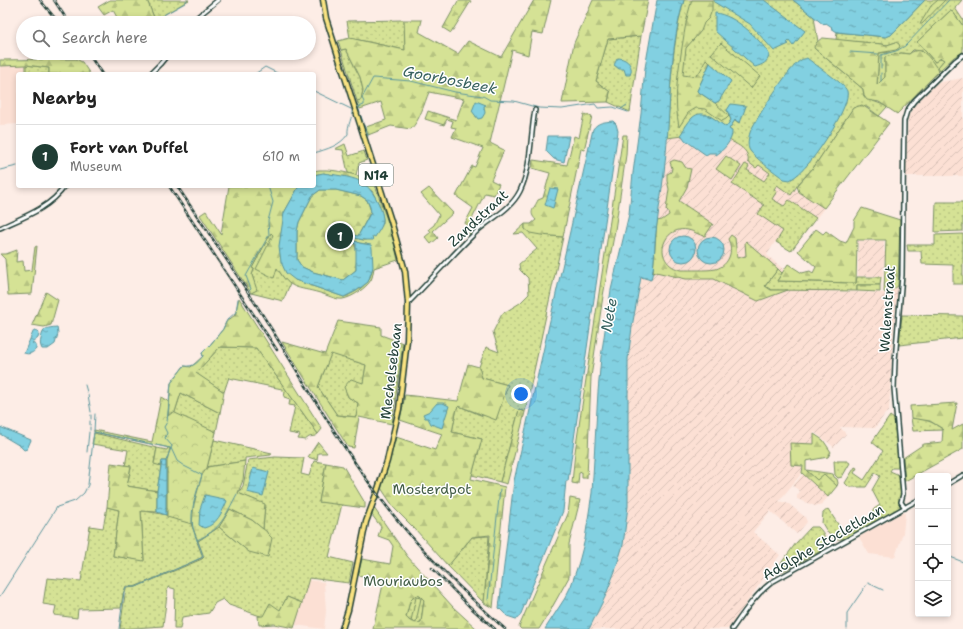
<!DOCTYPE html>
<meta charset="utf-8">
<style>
:root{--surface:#fff;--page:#f6f6f6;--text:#222;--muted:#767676;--line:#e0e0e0;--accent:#1f3d34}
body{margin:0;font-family:"Shantell Sans",sans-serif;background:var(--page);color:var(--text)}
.controls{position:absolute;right:12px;bottom:12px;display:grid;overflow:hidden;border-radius:4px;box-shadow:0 2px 6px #0003}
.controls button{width:36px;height:36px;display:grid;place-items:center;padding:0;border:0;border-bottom:1px solid var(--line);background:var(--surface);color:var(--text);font:20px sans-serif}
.you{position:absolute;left:521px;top:394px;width:14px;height:14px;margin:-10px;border:3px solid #fff;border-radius:50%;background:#1a73e8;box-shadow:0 0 0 6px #1a73e833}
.badge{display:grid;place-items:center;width:26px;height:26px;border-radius:50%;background:var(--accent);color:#fff;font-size:13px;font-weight:700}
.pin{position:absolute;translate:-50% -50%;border:2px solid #fff;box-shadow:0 1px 4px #0006}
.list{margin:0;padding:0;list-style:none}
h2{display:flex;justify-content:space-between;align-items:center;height:52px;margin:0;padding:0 16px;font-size:17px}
h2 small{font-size:13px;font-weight:400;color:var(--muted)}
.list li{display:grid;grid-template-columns:26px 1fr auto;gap:12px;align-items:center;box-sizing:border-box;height:64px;padding:0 16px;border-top:1px solid var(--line)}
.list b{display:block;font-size:15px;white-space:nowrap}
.list p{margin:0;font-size:13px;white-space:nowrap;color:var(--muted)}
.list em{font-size:13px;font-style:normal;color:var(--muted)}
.icon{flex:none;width:22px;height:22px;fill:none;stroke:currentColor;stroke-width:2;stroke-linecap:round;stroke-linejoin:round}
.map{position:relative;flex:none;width:963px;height:629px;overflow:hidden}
.search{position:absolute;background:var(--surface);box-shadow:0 2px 6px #0003;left:16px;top:16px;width:300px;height:44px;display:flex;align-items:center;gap:10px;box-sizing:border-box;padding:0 14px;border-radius:22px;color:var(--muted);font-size:15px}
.panel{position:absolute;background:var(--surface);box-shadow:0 2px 6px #0003;left:16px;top:72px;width:300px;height:116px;border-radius:4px}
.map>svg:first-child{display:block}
</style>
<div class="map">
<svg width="963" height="629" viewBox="0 0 963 629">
<defs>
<pattern id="industrial-furrows" width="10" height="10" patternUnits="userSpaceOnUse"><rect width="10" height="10" fill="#fce0d4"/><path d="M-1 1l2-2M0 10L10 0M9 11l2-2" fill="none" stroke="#d8c1b7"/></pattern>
<pattern id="grass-dots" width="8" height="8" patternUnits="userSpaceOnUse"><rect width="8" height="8" fill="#d5e295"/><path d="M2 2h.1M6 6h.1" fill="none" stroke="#b6c381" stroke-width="1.8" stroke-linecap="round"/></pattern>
<pattern id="forest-firs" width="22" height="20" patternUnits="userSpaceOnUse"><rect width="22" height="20" fill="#d5e295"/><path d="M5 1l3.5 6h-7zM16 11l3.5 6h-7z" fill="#b6c381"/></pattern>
<pattern id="wetland-marsh" width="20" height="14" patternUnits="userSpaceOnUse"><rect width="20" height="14" fill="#d5e295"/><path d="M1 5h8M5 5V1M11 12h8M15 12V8" fill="none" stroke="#b6c381"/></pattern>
<pattern id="park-crowns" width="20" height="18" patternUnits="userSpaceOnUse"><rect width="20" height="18" fill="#d5e295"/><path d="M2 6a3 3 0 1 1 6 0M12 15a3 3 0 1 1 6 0" fill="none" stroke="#b6c381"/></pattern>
<pattern id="water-ripples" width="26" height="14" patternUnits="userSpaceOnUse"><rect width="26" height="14" fill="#82d0e1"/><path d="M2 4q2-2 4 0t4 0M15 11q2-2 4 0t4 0" fill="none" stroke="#6aaab7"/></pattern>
</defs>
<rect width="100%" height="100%" fill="#fdede6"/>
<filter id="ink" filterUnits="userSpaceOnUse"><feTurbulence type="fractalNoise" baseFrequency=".025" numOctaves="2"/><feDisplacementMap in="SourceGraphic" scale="8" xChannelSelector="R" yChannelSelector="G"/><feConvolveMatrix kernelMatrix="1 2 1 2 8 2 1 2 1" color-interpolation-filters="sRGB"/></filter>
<g filter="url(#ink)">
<!-- built -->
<path fill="#fce0d4" d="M0,64l26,1 23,9h-31v50l-18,1z
M903,512l2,2 -2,19 -8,24 -26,-3 -10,-17z
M308,580l16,2 2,29 -2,18 -29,-4z"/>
<!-- industrial -->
<path fill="url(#industrial-furrows)" d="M963,78v98h-57l2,-60 7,-11 22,-22z
M732,135l67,57 25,16 -33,43 -16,-9 -8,13 17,15 -2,3 -29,-25 5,53 30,-11 100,3 10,-7 -5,50 -4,76 -4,2 -10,14 -35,-1 6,7 -12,13 -20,-15v12l-11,22 -1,7 -23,28 10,3 16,13 2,5 -10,12 -27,-23 -17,21 27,23 -52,74h-139l16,-32 18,-52 5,-39v-147l4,-32 9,-50 15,-45 11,-94 15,-2 3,4 24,13h7v2z
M858,241h26v11h5l-1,9h-4l-1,15h-25z
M803,474l25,23 -6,7 -7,2 -18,-7v-3l3,-5 -7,-5z"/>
<!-- grass -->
<path fill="url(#grass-dots)" stroke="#7a9064" d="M147,0h42l-34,20z
M684,0h109l21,17 4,25 -2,1 -1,6 48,40 1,7c7,6 15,6 23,11l-8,9 -12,-9 -14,1 -39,59 -15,16 -8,12 -14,-10 -3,4 3,2 -5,8 12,7 5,-6 27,18 -25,33 -15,-9 7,-11 -25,-17 6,-9 -32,-21 13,-20 4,2 -2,4 17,11 6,-8 -11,-8 -3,3 -8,-6c2,-12 -10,-17 -19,-22l3,-5 -3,-6 6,-9 4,3 -12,-13 4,10 -5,7 -16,-11 -29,18 1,2 -15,2c3,-44 5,-96 17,-138z
M925,0h37l-7,8 8,12v6l-10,-14 -3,-1 -33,31 18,20 6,-4 3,2 -6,7 2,3 -1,1 -17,-20 -9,-1 -4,4 -8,-1 -16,4v20l-8,9 2,-33 10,-1 7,-10 -9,3 -5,-1 -46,-4 1,-8 48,5 6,-2z
M404,20l1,30 -55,-12 -3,-17z
M641,36l-11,76 -22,-10 2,-10 -14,-11 12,-42z
M346,49l14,28 3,13 -2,10 -4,1 -16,-51z
M26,65l23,3v6h-23z
M345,144l4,12 15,-5 3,9 -8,3 -3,12 -8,-2 -5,-23 -8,-1z
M936,202h27v29l-28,1z
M525,224v5l26,7 12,1 -38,175 -6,-2 -19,72 -28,-7 10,-36 -30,-7 5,-24 2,-2 24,10 25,-31 -26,-7 -3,-11 7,-20 13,5 -6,-20 9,-18 18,-11 9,-9 -1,-16 -8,-8 -1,-6 18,-15 -14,-16 -9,1z
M271,233l2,2c2,19 1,36 17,49l-7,17 -32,-8 5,-3 -4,-15 2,-6 -2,-1z
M963,234v50h-10v-19l-31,-1 -1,-13h-13l-1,-6h28v-10z
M778,269l4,4 -5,8 79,2 1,-6h24l-1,8h-23v6l-86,-1 -6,-4z
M902,315l61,1v22l-64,7z
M220,347l36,1 62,86 -3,2 -6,1 -4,3 -7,-1 2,-4 -11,-2 6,-27 -6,-1 1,-6 -6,-2 1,-5 -3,-1v-2l-53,-11v-1l-5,15 -29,-19z
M331,353l35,12 -3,19 -15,13 10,6 -1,14 -20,-2 -19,-28z
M181,393l39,20 -4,19 -42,-17z
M890,416l4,3 5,49h-7l-2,3 7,3 2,2 2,21 -2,3 1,7 -3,3 -52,29h-7l-6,-2 -4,-4 -6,-10 1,-10 5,-4 17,26 30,-17 -4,-3 3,-6 6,-4 -8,-15 8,-14 -5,-3 -9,14h-17l-4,-4 10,-16 2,1 -3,5 10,7 19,-29 -11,-9z
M911,418c13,1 22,3 32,12l-30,1z
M94,433l63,15 -3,15 7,3 -4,25 -30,-5 4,-19 -6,-1 3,-16 -36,-6z
M214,440l58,13 -1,2 -26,3v3l-38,6z
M318,442l9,11h-9l-1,7 -9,-3z
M275,457l29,1 -3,16 8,2 5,-15 12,2 -7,39 23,2 -13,53 24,6 -4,20 -40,-5 -7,25 -15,-6 -7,13 -17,7 -34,-12 -6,-6 -8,4 -6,10 -27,4 -2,12h-6l1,-40 -7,-2 -5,39 -43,3 6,-41 10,-1 66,-28 2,-2 -6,-16 -1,1 5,13v3l-68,29 -8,-1 -3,8 -2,14 -43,1 -1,9 -23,-3 2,-9 -13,-2 4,-26 34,3 9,-55 13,2 4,-21 12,3 -6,46 31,4 -3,-49c17,1 32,6 49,10l8,20 21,-14 30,25 22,-13 1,-1 -9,-9 2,-24 -27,-12 5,-7 5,-26z
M834,461h13l3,2 -8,14 -4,1 -3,-3z
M806,470l27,4 1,3 3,2 1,4 -1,3 -13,-11 -7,5z
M811,527h7c8,7 9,15 3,24l-38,20 -3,-1 -1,-4 17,-23z
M489,536l-5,67 -36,-37 24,-29z
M416,595l4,1 4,4 -3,22c-7,2 -10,0 -15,-5l4,-16z"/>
<!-- forest -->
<path fill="url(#forest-firs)" stroke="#7a9064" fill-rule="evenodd" d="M110,0h37l8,20 -7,3h-28l-7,-13 -9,5 -6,-8z
M534,0h17l-8,34 -11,-2 -4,23 -16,-5 -22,93 14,7 -13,30 8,4 -5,11 -9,-2 -13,26 2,6 3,5 -7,5 -5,-12 8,-15 -17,-12 16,-30 3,1 8,-19 -31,-11 4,-9 -5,-1 2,-6 -6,-2 -3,6 -19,-6 3,-8 28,9 8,-21 -35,-7c-5,12 -9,28 -18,37l-20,-3 -23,9 -2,-8 20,-7 -5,-18 -21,7 -3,-8 4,-1 2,-10 -3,-13 -14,-28 -5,1 -3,-9 12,-3 55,12 -1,-30h18l-3,12 39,22 10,-13 33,16z
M593,0h55l-7,36 -33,3 -12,42 14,11 -2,10 -46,1 12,-60z
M692,0h20v10l-3,8 -5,5 -3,8 -15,17 -3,27c17,3 16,-2 23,-16l4,4 -13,28 18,12 14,13 -3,3 -4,2 -17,-12 -9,-1 -8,5 -9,14c-5,-27 -2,-46 2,-73 3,-19 5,-36 11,-54z
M938,0h7l-23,24h-2l11,-18z
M458,1h13l-20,32 -8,-5z
M950,11l3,1 10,14v26l-9,5 -14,13 -2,-3 6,-7 -3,-2 -6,4 -18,-20z
M823,38l59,6 5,1 9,-3 3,2 1,3 -4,3 -17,3 -2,32 8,-8v-20l16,-4 8,1c14,-11 22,7 30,17l-42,43 -18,-12 -12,-2 -3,-4 -1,-7 -49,-41c1,-4 5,-9 9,-10z
M76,59l6,3 8,12h-41v-6l-23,-3 -26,1v-6z
M862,105l27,18 -65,85 -25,-16 -2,-6 17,-19 39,-59z
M584,114l8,2 -8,34 -3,-1 -18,88 -22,-2 -11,-2 -5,-4v-5h6l5,-4c-8,-8 -2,-11 2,-20l5,-2 7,-25 -18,-5 1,-8 34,5 7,-29 5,2z
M623,135h4l-1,20 -11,75 -12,66 -12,81 -4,101h-5v-6l-3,1 -1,11 -6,-1 3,-31z
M726,156l15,10 -9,14 -16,-11z
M674,160l8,2 4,6 5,1 -4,18 -8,14 34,23 -8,12c-7,-1 -11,-5 -17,-6 -9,-2 -19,2 -23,11 -6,13 2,27 17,29 5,0 10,0 16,0 6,0 12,0 18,-1 13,-4 18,-18 12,-30l3,-4 4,3 2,20 9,-2 -1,-14 1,-1 32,28 -13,17 6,4h17l-30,11 -44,-22h-28l-30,-7 -3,1 4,-52 5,-1 7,-5 -1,-3 -2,-2 3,-21 -2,-8v-7l4,-2 1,-4 -2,-6z
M319,170c19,-1 36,5 54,10l19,54 6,26 -24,8c-1,4 -1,8 -3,12 -5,8 -18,17 -28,19 -7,1 -16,-4 -23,-6 -24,-7 -29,-2 -43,-25l-3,10 -18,-9 17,-34 -2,-2 -19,35 2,1 -2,6 5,15 -6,3 -51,-78 6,-4 15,23 8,-48h70l-15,27 11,67 49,17c28,-11 34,-25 23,-53l-8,-1 -1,-1 -6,-2c7,8 4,19 4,30l-13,10 -30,-8 -11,-5 -5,-7v-29l2,-9 13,-26 8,-6h16l25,6 6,4 4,11 -13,25 1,3c6,2 10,1 15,-4 3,-3 8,-8 9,-13 1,-7 -7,-24 -11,-31 -16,-7 -40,-22 -58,-16v-4z
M429,188l24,25 -20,18 5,7 -7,6 -6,-7 6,-5 -2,-3 5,-4 5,-10 -18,-21z
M862,208l38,12 -2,66 -10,7 -4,-1 2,-52h-29l-1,43 -79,-2 11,-17 14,9 8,-2 3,2 3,-6 -18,-16 18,-22 7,5 3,-3 14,10 6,2 8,-16v-6z
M37,246l-5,48 -24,1 -3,-36 -5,-5h6l11,-4 -1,12 7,-1 1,10 8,-1 3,-23z
M857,285h23v7l-23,-1z
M46,292l12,8 -7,25 -7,2 -12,-2z
M239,298l83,131 -4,5 -62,-86 -36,-1 -24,26 28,19 -4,21 -39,-20 -7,22 -6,2 3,-34 13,-17 7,1 12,-11 -1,-3 8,-8 13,-16 3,-7 9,-7z
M338,321l43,6v8l22,8 -11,81 -33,-7 -5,31 -6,-1 -66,-105 43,12zM331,354l35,11 -3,18 -12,-4 -7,8 4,10 10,6 -2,14 -19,-2 -19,-28z
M468,364l11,3 3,11 26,7 -12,35 -37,-14 -2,2 -5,24 30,7 -11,40 34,8 -12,121 -9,-5 6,-68 -18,2 -24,29 -33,-37 -20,-20 -14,-21 15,-51 39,13 7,-16 -42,-14 5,-25 53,6z
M957,403l-5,27 11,-6v25l-58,32 -2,-23 21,-14 18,-2 1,-13 -13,-8 -19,-3 -1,-12z
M519,410l6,2 -18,72 -7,-2z
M814,434l9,6 8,12 -3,5 -22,4v9l11,10 7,-6 13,12 -9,11 -26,-24 1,-7 -12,-1 -1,-22 24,1z
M111,463l20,3 -4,20 30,5v21l-16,-1 3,50 -31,-5 6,-46 -12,-3z
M326,463l17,3 22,37v5l-46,-6z
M570,498l10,2 -11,44v33l-19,34 -11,18h-18l-2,-2 49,-113z
M374,508l33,48 46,51 24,22h-104l11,-49 -26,-5 4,-16 28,5 3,-18 -4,-6 -11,-4 3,-9 -9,-12zM416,595l4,1 4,4 -3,22c-7,2 -11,0 -15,-5l4,-16z
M230,509l22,11 15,12v1l5,5 -4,19 -19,-5 -30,-25z
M287,597l15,6 -8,25 -20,-4 -15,1 -1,-9h5l7,-13 10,7z"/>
<!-- wetland -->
<path fill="url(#wetland-marsh)" stroke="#7a9064" d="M721,43l39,33 -9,12 -40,-34z
M174,415l42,17 -9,35 38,-6 -2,19 -5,13 27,11 -2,25 -11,-9 -22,-11 -11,18 -21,14 -8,-20 -24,-6v-54h-4l-1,5 -7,-2 3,-16 10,2 3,-7z"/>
<!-- park -->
<path fill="url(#park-crowns)" stroke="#7a9064" d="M161,397l8,5 -1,14 5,-4 43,20 -9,36 -5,7 -8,29 -2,20 -25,-7v-56l3,-13 -76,-16v-2l58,12z"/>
<!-- garden -->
<path fill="#d5e295" stroke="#7a9064" d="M416,597l5,1 -5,24 -5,-1z"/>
<!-- water -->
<path fill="url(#water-ripples)" stroke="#5a959c" d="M657,0h27c-15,50 -13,102 -18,153 -2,26 -7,52 -10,79 -2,16 -1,32 -5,48l-10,-3 -9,50 -4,32v147l-5,39 -8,26 -10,26 -16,32h-44l20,-31 6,-12 8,-24 6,-23 7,-46 6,-101 3,-35 10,-67 18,-76 4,-41 8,-59 4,-46z
M714,0h50l41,31 -12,15 -4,-5 -2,2 2,1 -15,7 -24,-27 -36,-22z
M793,0h132l-34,35 -5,2 -49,-5 -6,-4 1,-1 -6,-4 -2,2z
M715,13c20,2 44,25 54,41 0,8 -7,11 -14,13l-40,-36z
M619,58c9,1 15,9 11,17h-4l-2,-6h-5l-5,-4 3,-6z
M807,58c8,7 37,25 40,33 4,14 -29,62 -39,73 -5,6 -11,12 -18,16l-6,-1c-8,-6 -32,-23 -35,-30 -2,-6 0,-14 2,-19 7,-14 38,-63 50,-70 1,-1 5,-1 6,-2z
M710,63l21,18 -12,20 -4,2 -18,-12z
M476,101l10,4 -2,1 1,7 -3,5 -4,1 -6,-8z
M731,104l15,2 -6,17 -5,-3 -6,9 3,2c1,9 -9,20 -16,24v-2h-7l-3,2 -21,-15 -4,-6c3,-5 7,-12 11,-16 11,-11 25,3 34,9l5,-7 -4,-10z
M613,121l3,3 2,7 -50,350h-2l-3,30 -43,105 -4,3 -9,-3 -8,-8 15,-127 79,-352c5,-7 11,-7 20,-8z
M548,136h21l-5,26 -10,-3 -8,-8z
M323,173c11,2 26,3 37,8 11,5 23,27 23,39 0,6 -5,12 -8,17l-2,-1 -1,1 1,3h-8l-12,-2v-3l5,1 13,-24 -1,-5 -3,-7 -6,-4 -25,-6h-16l-8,6 -13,26 -2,9v29l5,7 11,5 30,8 13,-10v-26l-4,-1v-3l6,2 1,1 12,2 1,3 1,19 -5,15 -12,9 -12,6 -49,-17 -9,-7 -5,-11 -2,-16 5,-33 15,-27h15v-11z
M550,188l8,1 -5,19 -8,-3z
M670 249a13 13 0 1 1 26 0a13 13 0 1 1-26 0Z
M698 250a13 13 0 1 1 26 0a13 13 0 1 1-26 0Z
M57,327l1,7 -3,10 -7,5h-6c-2,-4 -2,-6 -1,-10 2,-11 5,-11 16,-12z
M34,330l4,1 1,3 -1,4 -6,5 4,2v4c-3,4 -7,6 -12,4z
M437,403h6l6,3 -7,22 -11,-4 -3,-6h-3l-2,-4 7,-3z
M0,427l31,13 -4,9 -3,1 -4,-4 -20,-12z
M162,461h4v54l-9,-3v-21z
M253,468l16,4 -6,24 -16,-4z
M205,495l19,4 3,2c-5,11 -10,24 -23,27l-5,-3 1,-16z"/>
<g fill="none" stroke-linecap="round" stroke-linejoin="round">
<!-- stream -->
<path stroke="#5a959c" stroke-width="1" d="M149,23l36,-20 2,-3
M850,52l28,2
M881,68v-13l15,-4 9,-5 44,-46
M255,74l10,-7 14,7
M881,81v-8
M314,91l37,18
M357,104l3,9
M356,108l8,-3v-3l-2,-4 11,-20 38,3 44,11 28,4 7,4 24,1 25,7 23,1 33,-5 3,4 15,-1 15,5
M621,109l6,-4
M361,116l2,6
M364,125l4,11
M314,153c13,-4 26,-7 34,-19 -1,-9 5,-16 4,-25h1
M0,170l17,-4
M249,291l2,-2 -5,-13 23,-41 -1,-14 5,-19 -5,-16
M85,385l2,7
M88,395l3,17
M91,419v-4
M90,425v-4
M90,430v-3
M94,431l1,-17
M87,452l2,-20
M166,461l5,-13
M197,540c24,-10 28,-24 40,-46
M948,556l15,6
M868,583l15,7
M0,596l57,-89 18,-6 9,-8 4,-8 6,-53 76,16
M488,600l12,-111
M119,629l5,-37 2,-5h10l67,-30c-2,-10 -8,-19 -10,-29 -4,-17 4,-36 9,-53l-18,-9 -7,-5 -6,-13 1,-2 -7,-8 2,-5 -3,-6 3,-5 4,-39 13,-17c10,1 13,-3 19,-10l-1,-3 8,-8 13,-16 4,-9 9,-8 2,-13
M847,629v-16l20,-29"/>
<defs>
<path id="tertiary" d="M190,23l28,-23
M150,74l10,-10 9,-11
M0,228c24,-11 50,-20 65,-42
M408,303c23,-23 43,-47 66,-69 15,-15 36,-23 46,-43 12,-25 10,-55 15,-81
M948,484l15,-9
M905,508l-4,-6 2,-8 -9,-106 1,-27 7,-86 2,-154 3,-10 7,-10 41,-40 8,-6
M732,629c12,-17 23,-34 40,-47l146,-82"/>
<path id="primary" d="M323,0l3,18 65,203 14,50 3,32 -1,37 -8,69 -12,52 -9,28 -12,33 -18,88 -6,19"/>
</defs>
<!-- tertiary casing -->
<use href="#tertiary" stroke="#1f3d34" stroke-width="6"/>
<!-- primary casing -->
<use href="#primary" stroke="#1f3d34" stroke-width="7"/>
<!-- tertiary -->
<use href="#tertiary" stroke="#fff" stroke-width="3"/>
<!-- primary -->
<use href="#primary" stroke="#f8e281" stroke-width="4"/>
<defs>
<path id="rail" d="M40,0l19,23
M54,0l15,23
M88,53l14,21
M169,186l108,164
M177,186c32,48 65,95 95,144 40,65 78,132 127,192 32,39 68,73 106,107
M432,568l37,38 26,23"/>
</defs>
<!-- rail casing -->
<use href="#rail" stroke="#1f3d34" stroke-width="2.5"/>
<!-- rail -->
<use href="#rail" stroke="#fff" stroke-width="1" stroke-dasharray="3" stroke-linecap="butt"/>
</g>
</g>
<g text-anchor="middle" stroke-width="3" stroke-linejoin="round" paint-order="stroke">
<!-- shield labels -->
<rect fill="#fff" stroke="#627771" stroke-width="1" x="359" y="164" width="34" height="22" rx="3"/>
<g font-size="13" font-weight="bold" fill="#1f3d34">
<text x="376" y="180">N14</text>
</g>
<!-- street labels -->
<g font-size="14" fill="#1f3d34" stroke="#fff">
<text transform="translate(478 218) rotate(-43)" y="5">Zandstraat</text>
<text transform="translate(887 309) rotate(-86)" y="5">Walemstraat</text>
<text transform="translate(391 371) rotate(-83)" y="5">Mechelsebaan</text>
<text transform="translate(823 542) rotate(-30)" y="5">Adolphe Stocletlaan</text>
</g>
<!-- park labels -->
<g font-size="14" fill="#435e47" stroke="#fff">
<text x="432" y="494">Mosterdpot</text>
<text x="403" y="586">Mouriaubos</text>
</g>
<!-- water labels -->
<g font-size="15" font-style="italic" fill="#38625f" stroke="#fff">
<text transform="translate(450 80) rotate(11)" y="5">Goorbosbeek</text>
<text transform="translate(609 315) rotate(-80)" y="5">Nete</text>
</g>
</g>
</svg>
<div class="controls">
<button>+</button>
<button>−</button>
<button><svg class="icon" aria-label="locate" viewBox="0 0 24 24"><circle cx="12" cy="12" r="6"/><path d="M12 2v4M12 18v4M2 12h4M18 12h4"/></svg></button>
<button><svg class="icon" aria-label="layers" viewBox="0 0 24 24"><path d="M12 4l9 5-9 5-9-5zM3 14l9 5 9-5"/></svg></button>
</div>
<div class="you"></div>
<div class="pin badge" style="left:340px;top:236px">1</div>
<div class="search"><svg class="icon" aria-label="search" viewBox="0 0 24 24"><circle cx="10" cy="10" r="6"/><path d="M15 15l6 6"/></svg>Search here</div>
<section class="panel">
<h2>Nearby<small></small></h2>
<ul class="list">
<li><span class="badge">1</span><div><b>Fort van Duffel</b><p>Museum</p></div><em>610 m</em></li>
</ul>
</section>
</div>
